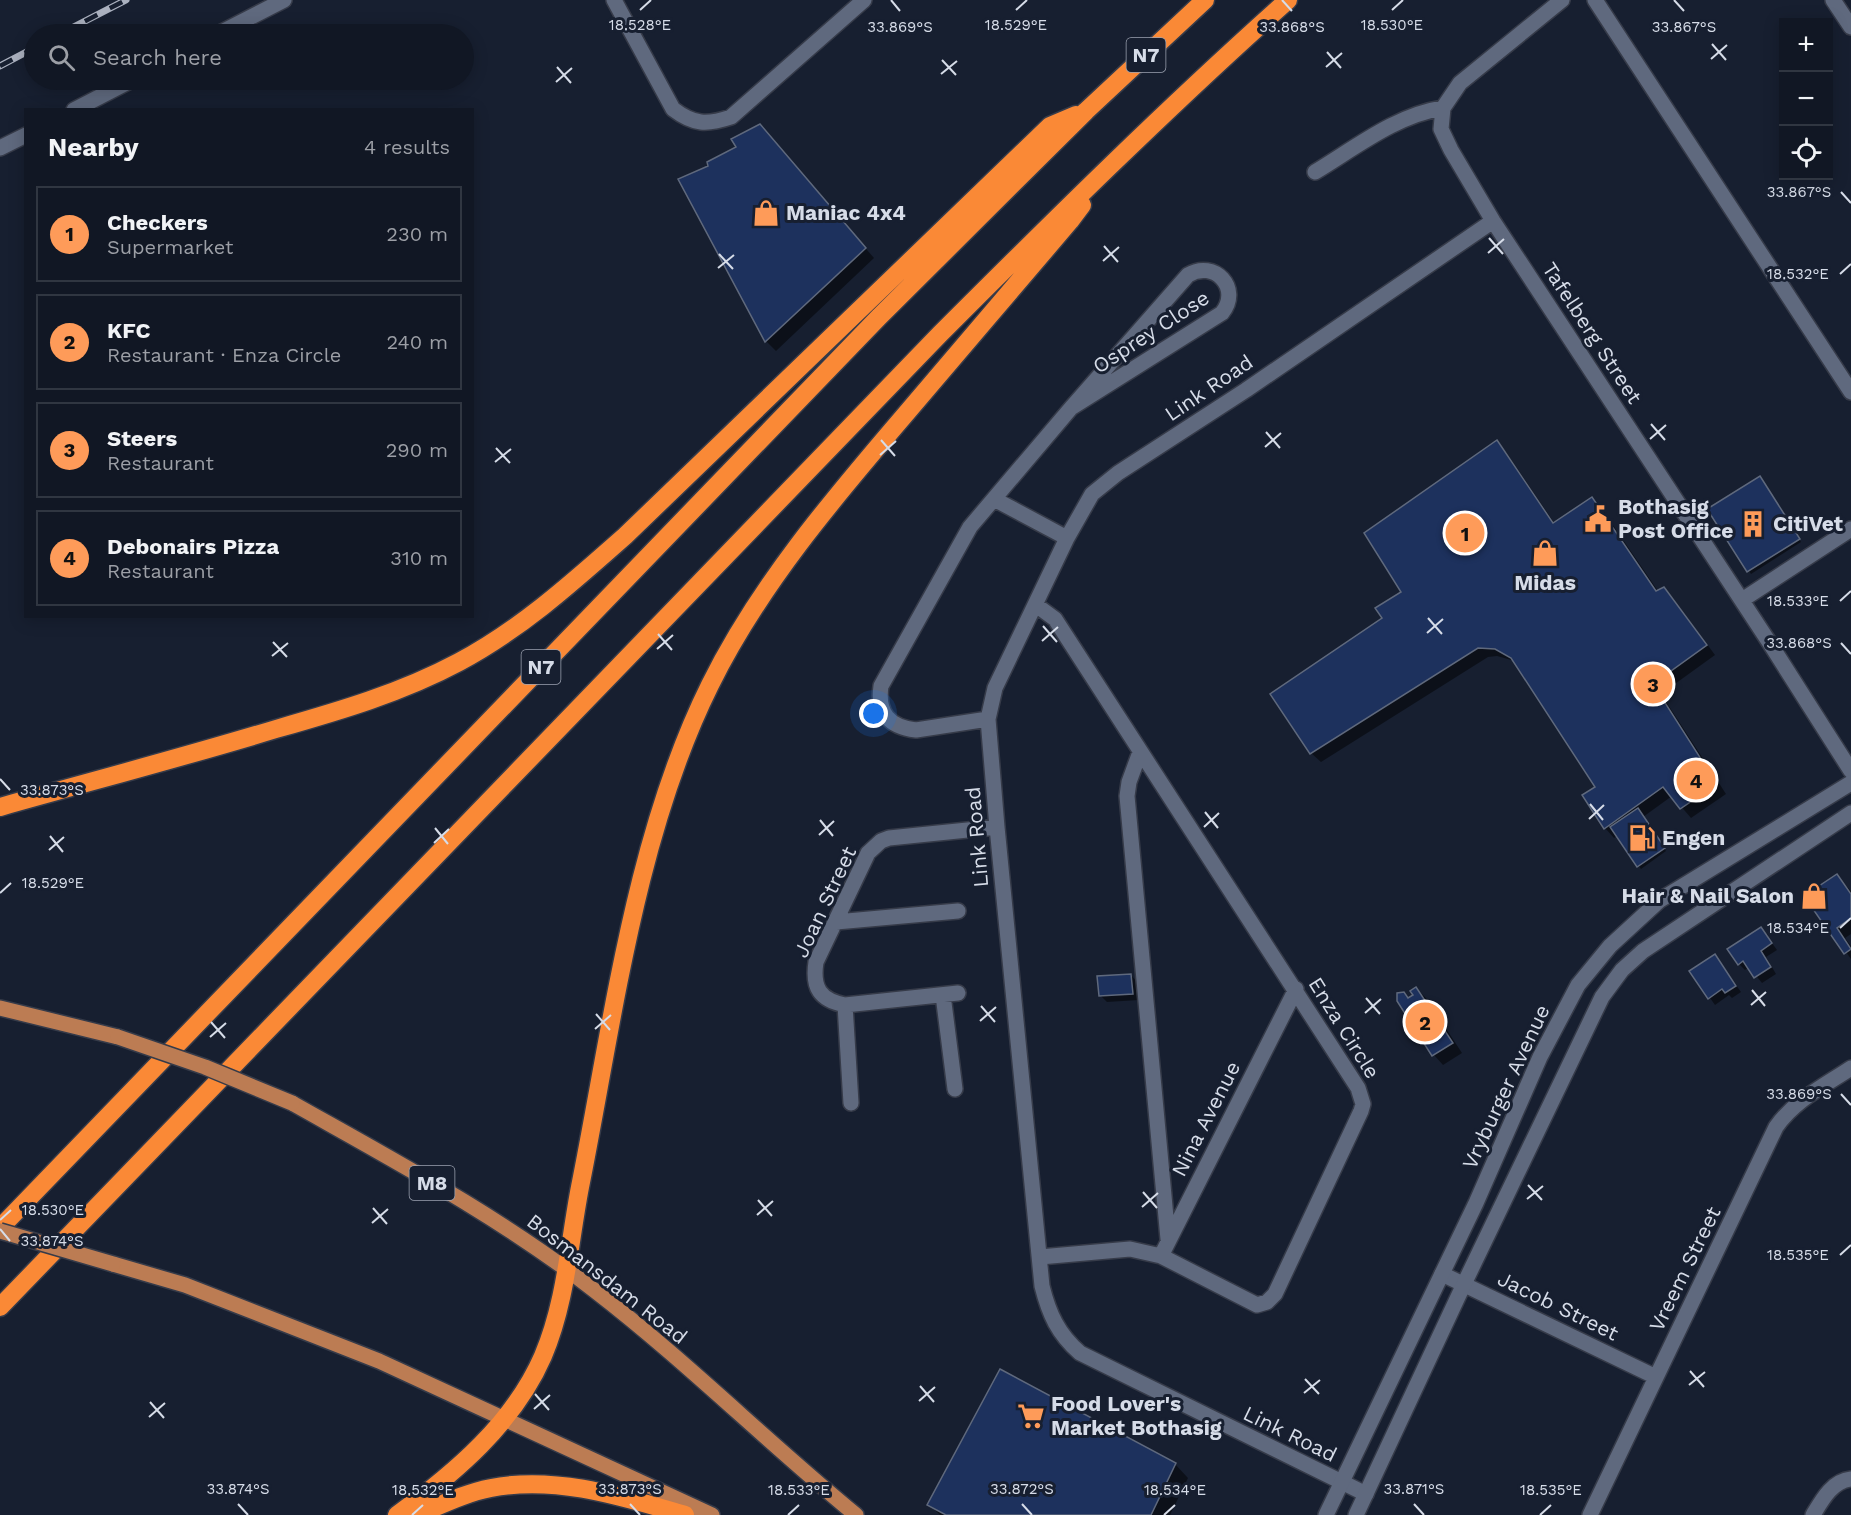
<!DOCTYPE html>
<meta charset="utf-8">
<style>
:root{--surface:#111724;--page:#1e2431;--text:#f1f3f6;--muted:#9c9fa6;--line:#303641;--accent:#fe9b59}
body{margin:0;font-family:"Work Sans",sans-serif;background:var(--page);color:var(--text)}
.controls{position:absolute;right:18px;top:18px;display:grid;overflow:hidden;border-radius:0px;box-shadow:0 3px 15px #0003}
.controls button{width:54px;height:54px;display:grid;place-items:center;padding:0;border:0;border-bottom:2px solid var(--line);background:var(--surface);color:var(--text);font:30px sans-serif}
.you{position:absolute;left:874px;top:714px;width:21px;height:21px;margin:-15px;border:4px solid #fff;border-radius:50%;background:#1a73e8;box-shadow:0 0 0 9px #1a73e833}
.badge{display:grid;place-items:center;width:39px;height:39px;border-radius:50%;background:var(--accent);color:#111;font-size:20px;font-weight:700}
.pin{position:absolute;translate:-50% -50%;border:3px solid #fff;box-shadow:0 2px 6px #0006}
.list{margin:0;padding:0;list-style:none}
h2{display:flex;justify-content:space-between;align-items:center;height:78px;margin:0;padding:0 24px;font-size:26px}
h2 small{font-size:20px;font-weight:400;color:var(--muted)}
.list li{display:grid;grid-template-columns:39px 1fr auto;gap:18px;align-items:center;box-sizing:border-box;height:96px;margin:0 12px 12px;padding:0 12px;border:2px solid var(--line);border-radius:0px}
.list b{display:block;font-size:22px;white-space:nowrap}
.list p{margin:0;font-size:20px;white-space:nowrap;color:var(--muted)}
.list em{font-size:20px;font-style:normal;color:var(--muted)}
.icon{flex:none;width:33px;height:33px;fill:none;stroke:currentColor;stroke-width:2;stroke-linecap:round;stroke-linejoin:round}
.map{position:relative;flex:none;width:1851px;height:1515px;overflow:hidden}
.search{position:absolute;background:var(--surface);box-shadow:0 3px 15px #0003;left:24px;top:24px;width:450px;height:66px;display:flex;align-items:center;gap:15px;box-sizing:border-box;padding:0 21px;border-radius:33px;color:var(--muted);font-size:22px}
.panel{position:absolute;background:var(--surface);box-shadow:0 3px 15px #0003;left:24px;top:108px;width:450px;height:510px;border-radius:0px}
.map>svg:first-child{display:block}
</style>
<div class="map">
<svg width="1851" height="1515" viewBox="0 0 1851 1515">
<rect width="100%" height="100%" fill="#171f30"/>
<!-- shadow -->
<path fill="#0007" d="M760,126l114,132 -98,93 -10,-10 -86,-161 30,-13 28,-19z
M1497,442l9,10 49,72 37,-25 10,10 56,82 5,-3 10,10 42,57 -54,39 65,100 -35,24 -19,-22 -29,21 23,34 -25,18 -24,-33 -3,2 -9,-10 -8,-40 -82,-127 -18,-5 -9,1 -167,105 -10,-9 73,-135 19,-26z
M1762,480l39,62 -50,32 -42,-64z
M1837,876l14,15v43l-6,4 6,8v13l-44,-62z
M1761,928l16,22 -11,7 10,17 -14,9 -13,-16 -4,3 -6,-6z
M1715,956l26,36 -9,6 -3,-3 -14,10 -24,-34z
M1131,975l6,7 2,18 -32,2 -6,-6z
M1416,988l10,10 36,55 -19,12 -9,-10 -36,-54 5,-8 6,6 6,-3z
M1175,1464l13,14 -18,37h-230l-11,-11z"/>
<!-- building -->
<path fill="#1d315d" stroke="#5f697d" stroke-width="1.5" d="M760,124l106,124 -101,94 -87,-163 30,-13 -1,-4 29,-15 -5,-8z
M1497,440l56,83 39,-26 64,94 8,-4 43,58 -54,39 64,100 -37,25 -17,-22 -59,42 -22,-34 13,-8 -84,-129 -16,-9 -17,-1 -168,106 -40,-60 112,-76 -7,-10 26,-16 -37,-59z
M1760,476l40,63 -53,33 -40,-63z
M1638,808l27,40 -28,19 -27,-40z
M1837,874l14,20v24l-14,10 14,21 -7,5 -40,-58z
M1761,927l11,16 -11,8 10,16 -17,11 -11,-17 -5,4 -11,-16z
M1715,954l21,32 -11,7 -3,-4 -14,10 -19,-28z
M1131,974l2,20 -34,2 -2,-20z
M1416,987l37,56 -21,13 -35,-55v-8l7,-1 4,6 5,-3 -3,-4z
M1000,1369l176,94 -25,52h-205l-19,-10z"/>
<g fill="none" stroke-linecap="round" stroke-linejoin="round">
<defs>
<path id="street" d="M614,0l59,109c21,16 34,16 58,8l133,-117
M1562,0l-102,83 -17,25 -2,21 10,21 42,71 276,421 82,129
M1595,0l256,392
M1833,0l18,27
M218,34l66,-34
M74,110l58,-30
M0,148l26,-13
M1315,172c40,-24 81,-57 128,-64
M994,499l73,39
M1742,600l109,-71
M1036,605l19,14 303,469 5,16 -2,7 -86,183 -8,8 -10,3 -96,-49
M988,719l-72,11c-27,-3 -39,-17 -35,-44l89,-159 101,-119 117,-133c26,-16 54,13 34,38l-151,95
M1140,752l-11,30 -2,14 41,443
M836,922l122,-11
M958,993l-113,12c-25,-5 -33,-17 -29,-43l52,-109 13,-12 8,-3 108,-11
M943,995l12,94
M845,1005l6,98
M1040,1257l90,-8 31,7 135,-267
M1442,1274l214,103
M1366,1494l-286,-141c-22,-19 -31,-39 -38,-67l-45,-459 -9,-108 7,-31 72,-150 25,-44 26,-21 128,-83 247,-169
M1590,1515l186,-388c19,-27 48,-41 75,-59
M1813,1515c9,-15 19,-34 38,-36"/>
<path id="secondary" d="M1326,1515l150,-312 64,-146 38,-72 32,-39 50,-46 191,-117
M1356,1515l108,-231 138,-287 20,-27 21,-19 208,-138"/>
<path id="primary" d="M0,1008l118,29
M292,1103c103,58 208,114 302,187 91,70 173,152 262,225
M113,1264l72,21 194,76 333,154"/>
<path id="highway" d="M0,807c92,-26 184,-50 276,-78 63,-18 125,-36 183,-67 62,-33 114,-80 166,-126l425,-410 26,-11
M0,1228l878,-910 208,-207 119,-111
M0,1307l940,-973c114,-114 228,-227 348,-334
M397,1515c58,-42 117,-92 146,-159 23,-54 26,-112 37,-169 33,-165 55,-351 130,-502 49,-99 122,-185 194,-269 55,-65 111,-130 166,-195l12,-16
M417,1515c24,-10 48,-22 74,-27 65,-13 132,9 194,27"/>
</defs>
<!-- street casing -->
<use href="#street" stroke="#363b49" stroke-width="18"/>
<!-- secondary casing -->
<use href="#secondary" stroke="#363b49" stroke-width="18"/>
<!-- primary casing -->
<use href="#primary" stroke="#363b49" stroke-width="18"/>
<!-- highway casing -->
<use href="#highway" stroke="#363b49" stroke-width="21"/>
<!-- street -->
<use href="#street" stroke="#5f697e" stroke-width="15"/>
<!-- secondary -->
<use href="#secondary" stroke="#5f697e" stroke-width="15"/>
<!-- primary -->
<use href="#primary" stroke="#bc7c53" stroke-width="15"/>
<!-- highway -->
<use href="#highway" stroke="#fa8936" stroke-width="18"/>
<defs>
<path id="rail" d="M60,34l66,-34
M0,66l34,-18"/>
</defs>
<!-- rail casing -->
<use href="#rail" stroke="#abb1bf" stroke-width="7"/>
<!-- rail -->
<use href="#rail" stroke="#171f30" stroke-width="4.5" stroke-dasharray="14" stroke-linecap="butt"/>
<defs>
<path id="primary-bridge" d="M118,1037l87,30 87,36
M0,1231l113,33"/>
</defs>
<!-- primary-bridge casing -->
<use href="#primary-bridge" stroke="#363b49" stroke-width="18" stroke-linecap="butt"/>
<!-- primary-bridge -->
<use href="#primary-bridge" stroke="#bc7c53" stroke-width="15"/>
</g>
<!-- ticks -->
<path fill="none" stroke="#d6dce8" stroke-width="2" d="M891,0l9,11M1282,0l10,11M1674,0l10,11M640,10l11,-10M1016,10l11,-10M1392,10l11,-10M1712,44l14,16M1327,52l14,16M1711,59l16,-14M942,60l14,15M557,67l14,16M1326,67l16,-14M941,74l16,-13M556,82l16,-14M1841,192l10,11M1489,238l14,16M1104,246l14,16M1488,253l16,-14M719,254l14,15M1103,261l16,-14M718,268l16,-13M1840,274l11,-10M1651,424l14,16M1266,432l14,16M1650,439l16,-14M881,440l14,16M1265,447l16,-14M496,448l14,15M880,455l16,-14M495,462l16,-13M1840,601l11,-10M1428,618l14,16M1043,626l14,16M1427,633l16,-14M658,634l14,16M1042,641l16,-14M273,642l14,15M1841,643l10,11M657,649l16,-14M272,656l16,-13M0,779l10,11M1590,804l13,16M1205,812l13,16M1589,819l15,-14M820,820l13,16M1204,827l15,-14M435,828l13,16M819,835l15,-14M50,836l13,16M434,843l15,-14M49,850l15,-13M0,893l11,-10M1840,928l11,-10M1752,990l13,16M1366,998l14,16M1751,1005l15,-13M981,1006l14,16M1365,1013l16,-14M596,1014l14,16M980,1021l16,-14M211,1022l14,16M595,1029l16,-14M210,1037l16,-14M1841,1094l10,11M1528,1185l14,15M1143,1192l14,16M1527,1199l16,-13M758,1200l14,16M1142,1207l16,-14M373,1208l14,16M757,1215l16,-14M0,1220l11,-10M372,1223l16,-14M0,1229l10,12M1840,1255l11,-10M1690,1371l14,16M1305,1379l14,15M1689,1385l16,-13M920,1386l14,16M1304,1393l16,-13M535,1394l14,16M919,1401l16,-14M150,1402l14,16M534,1409l16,-14M149,1417l16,-14M238,1504l10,11M630,1504l10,11M1022,1504l10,11M1414,1504l10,11M412,1515l11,-10M788,1515l11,-10M1164,1515l11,-10M1540,1515l11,-10"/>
<!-- icons -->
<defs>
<symbol id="shop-bare" viewBox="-9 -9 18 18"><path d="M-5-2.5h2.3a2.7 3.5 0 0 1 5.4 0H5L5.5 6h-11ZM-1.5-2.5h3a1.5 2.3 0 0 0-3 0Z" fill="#fe9b59" stroke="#171f30" stroke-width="2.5" paint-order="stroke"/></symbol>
<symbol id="civic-bare" viewBox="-9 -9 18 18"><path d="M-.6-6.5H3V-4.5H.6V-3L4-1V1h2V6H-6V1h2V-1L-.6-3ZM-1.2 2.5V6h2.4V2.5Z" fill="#fe9b59" stroke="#171f30" stroke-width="2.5" paint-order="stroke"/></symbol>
<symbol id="building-bare" viewBox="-9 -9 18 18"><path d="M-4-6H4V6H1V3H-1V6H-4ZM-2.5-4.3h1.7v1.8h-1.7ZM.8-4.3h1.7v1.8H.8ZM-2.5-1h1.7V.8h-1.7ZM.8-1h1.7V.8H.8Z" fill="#fe9b59" stroke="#171f30" stroke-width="2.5" paint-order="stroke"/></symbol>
<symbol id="fuel-bare" viewBox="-9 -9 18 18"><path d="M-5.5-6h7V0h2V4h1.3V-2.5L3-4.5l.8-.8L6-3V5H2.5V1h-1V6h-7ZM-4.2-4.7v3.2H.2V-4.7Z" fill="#fe9b59" stroke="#171f30" stroke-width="2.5" paint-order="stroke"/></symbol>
<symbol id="supermarket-bare" viewBox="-9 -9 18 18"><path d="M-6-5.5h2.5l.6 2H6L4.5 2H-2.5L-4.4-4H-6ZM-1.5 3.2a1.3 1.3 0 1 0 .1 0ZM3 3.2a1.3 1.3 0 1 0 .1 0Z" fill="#fe9b59" stroke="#171f30" stroke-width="2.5" paint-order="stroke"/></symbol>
</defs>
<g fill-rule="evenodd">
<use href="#shop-bare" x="747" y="194" width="38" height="38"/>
<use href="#civic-bare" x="1579" y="500" width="38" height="38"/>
<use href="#building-bare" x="1734" y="505" width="38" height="38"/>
<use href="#shop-bare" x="1526" y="534" width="38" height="38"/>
<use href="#fuel-bare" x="1623" y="819" width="38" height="38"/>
<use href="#shop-bare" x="1795" y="877" width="38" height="38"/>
<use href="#supermarket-bare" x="1012" y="1397" width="38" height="38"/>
</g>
<g text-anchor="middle" stroke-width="6" stroke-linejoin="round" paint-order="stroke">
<!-- shield labels -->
<g fill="#171f30" stroke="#9da3b1" stroke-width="1.5">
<rect x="1126.5" y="38" width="39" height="34" rx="4.5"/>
<rect x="521.5" y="650" width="39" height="34" rx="4.5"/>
<rect x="409.5" y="1166" width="45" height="34" rx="4.5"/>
</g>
<g font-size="20" font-weight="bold" fill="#d6dce8">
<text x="1146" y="62">N7</text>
<text x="541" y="674">N7</text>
<text x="432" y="1190">M8</text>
</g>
<!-- poi labels -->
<g font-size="21" font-weight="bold" fill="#d6dce8" stroke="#171f30" text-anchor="start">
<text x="786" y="220">Maniac 4x4</text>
<text x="1618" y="514">Bothasig<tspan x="1618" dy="24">Post Office</tspan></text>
<text x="1773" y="531">CitiVet</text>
<text x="1545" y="590" text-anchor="middle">Midas</text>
<text x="1662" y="845">Engen</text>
<text x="1794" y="903" text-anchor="end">Hair &amp; Nail Salon</text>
<text x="1051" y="1411">Food Lover's<tspan x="1051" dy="24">Market Bothasig</tspan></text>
</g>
<!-- street labels -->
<g font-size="21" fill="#d6dce8" stroke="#171f30">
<text transform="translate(1151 332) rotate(-33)" y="7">Osprey Close</text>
<text transform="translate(1592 333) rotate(57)" y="7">Tafelberg Street</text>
<text transform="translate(1209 388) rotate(-34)" y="7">Link Road</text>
<text transform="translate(977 837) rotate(-95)" y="7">Link Road</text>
<text transform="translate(825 902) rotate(-65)" y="7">Joan Street</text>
<text transform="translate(1344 1028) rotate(58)" y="7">Enza Circle</text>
<text transform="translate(1506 1087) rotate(-65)" y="7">Vryburger Avenue</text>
<text transform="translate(1206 1119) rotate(-63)" y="7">Nina Avenue</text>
<text transform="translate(1685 1269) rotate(-64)" y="7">Vreem Street</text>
<text transform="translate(607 1279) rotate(38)" y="7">Bosmansdam Road</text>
<text transform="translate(1558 1306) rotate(26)" y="7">Jacob Street</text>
<text transform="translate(1290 1434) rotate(26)" y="7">Link Road</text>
</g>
</g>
<g font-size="15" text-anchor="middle" fill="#d6dce8" stroke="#171f30" stroke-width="6" stroke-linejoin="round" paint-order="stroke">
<text x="640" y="30">18.528°E</text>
<text x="1016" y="30">18.529°E</text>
<text x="1392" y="30">18.530°E</text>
<text x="900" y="32">33.869°S</text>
<text x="1292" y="32">33.868°S</text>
<text x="1684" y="32">33.867°S</text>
<text x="1799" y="197">33.867°S</text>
<text x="1798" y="279">18.532°E</text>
<text x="1798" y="606">18.533°E</text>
<text x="1799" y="648">33.868°S</text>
<text x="52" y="795">33.873°S</text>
<text x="53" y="888">18.529°E</text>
<text x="1798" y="933">18.534°E</text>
<text x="1799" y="1099">33.869°S</text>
<text x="53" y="1215">18.530°E</text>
<text x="52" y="1246">33.874°S</text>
<text x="1798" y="1260">18.535°E</text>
<text x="238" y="1494">33.874°S</text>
<text x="630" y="1494">33.873°S</text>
<text x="1022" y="1494">33.872°S</text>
<text x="1414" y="1494">33.871°S</text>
<text x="423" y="1495">18.532°E</text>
<text x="799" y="1495">18.533°E</text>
<text x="1175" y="1495">18.534°E</text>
<text x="1551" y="1495">18.535°E</text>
</g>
</svg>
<div class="controls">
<button>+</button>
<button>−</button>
<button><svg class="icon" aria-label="locate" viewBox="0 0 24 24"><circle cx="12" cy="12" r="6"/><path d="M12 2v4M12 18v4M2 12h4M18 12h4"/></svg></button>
</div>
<div class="you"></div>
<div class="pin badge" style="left:1465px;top:533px">1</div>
<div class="pin badge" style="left:1425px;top:1022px">2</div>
<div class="pin badge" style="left:1653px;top:684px">3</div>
<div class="pin badge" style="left:1696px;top:780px">4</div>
<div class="search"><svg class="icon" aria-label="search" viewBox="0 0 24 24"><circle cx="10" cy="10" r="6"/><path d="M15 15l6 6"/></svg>Search here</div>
<section class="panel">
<h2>Nearby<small>4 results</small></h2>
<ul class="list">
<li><span class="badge">1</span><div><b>Checkers</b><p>Supermarket</p></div><em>230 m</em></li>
<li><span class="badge">2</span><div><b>KFC</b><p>Restaurant · Enza Circle</p></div><em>240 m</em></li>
<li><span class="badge">3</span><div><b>Steers</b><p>Restaurant</p></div><em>290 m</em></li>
<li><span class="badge">4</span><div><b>Debonairs Pizza</b><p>Restaurant</p></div><em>310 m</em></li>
</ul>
</section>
</div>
